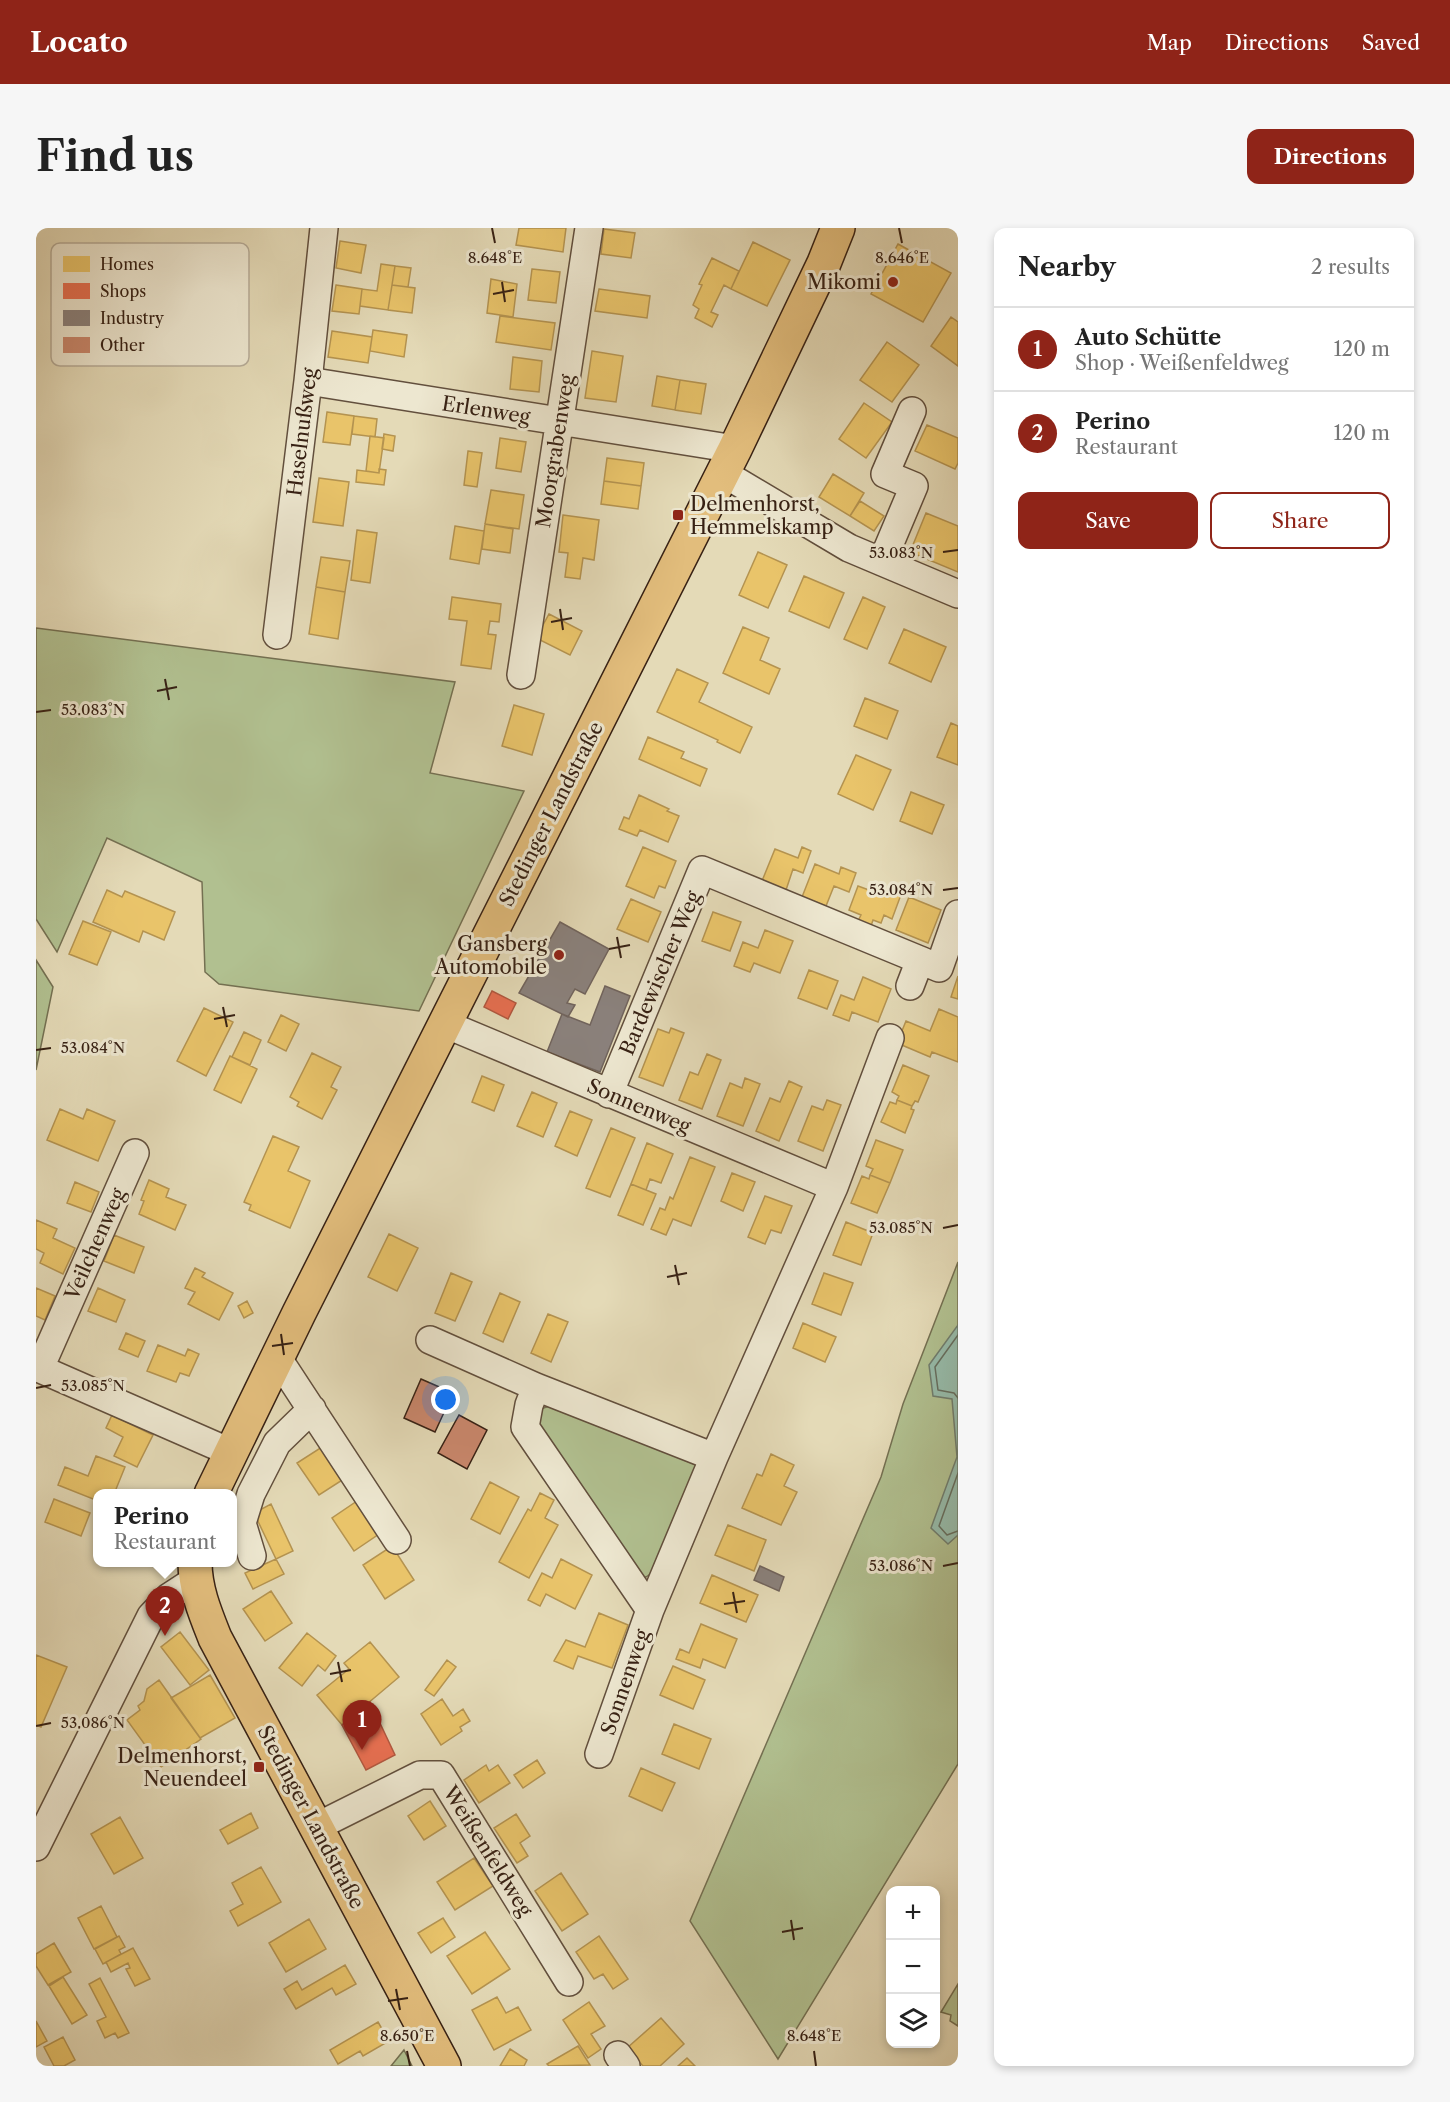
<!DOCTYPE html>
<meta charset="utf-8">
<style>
:root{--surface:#fff;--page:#f6f6f6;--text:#222;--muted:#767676;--line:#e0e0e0;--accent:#8f2418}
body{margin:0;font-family:"Libre Caslon Text",serif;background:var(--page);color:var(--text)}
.controls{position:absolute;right:18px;bottom:18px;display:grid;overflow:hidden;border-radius:12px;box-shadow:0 3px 9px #0003}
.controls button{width:54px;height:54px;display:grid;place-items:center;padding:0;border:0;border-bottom:2px solid var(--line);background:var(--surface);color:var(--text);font:30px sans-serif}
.you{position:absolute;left:410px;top:1172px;width:21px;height:21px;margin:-15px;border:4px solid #fff;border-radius:50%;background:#1a73e8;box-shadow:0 0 0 9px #1a73e833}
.badge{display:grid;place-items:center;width:39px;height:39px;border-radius:50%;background:var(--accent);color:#fff;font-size:20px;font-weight:700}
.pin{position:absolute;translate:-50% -50px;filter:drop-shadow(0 2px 3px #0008)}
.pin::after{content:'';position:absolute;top:32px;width:21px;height:18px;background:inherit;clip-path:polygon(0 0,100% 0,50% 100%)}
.popup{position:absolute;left:57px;top:1261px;width:144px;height:78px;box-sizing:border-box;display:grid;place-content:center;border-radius:12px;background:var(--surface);filter:drop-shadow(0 2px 4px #0005);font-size:20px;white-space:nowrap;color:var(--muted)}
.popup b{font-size:22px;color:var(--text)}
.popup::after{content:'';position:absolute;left:50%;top:100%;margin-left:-12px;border:12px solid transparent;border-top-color:var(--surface)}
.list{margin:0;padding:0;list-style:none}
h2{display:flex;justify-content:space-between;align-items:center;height:78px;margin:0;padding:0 24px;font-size:26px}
h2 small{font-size:20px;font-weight:400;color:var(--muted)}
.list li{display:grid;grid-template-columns:39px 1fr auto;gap:18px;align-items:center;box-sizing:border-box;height:84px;padding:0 24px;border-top:2px solid var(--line)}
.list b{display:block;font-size:22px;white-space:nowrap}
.list p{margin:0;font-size:20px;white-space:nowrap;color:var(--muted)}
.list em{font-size:20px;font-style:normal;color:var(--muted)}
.actions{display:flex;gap:12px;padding:18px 24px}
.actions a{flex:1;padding:14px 0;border:2px solid var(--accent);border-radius:12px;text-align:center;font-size:21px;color:var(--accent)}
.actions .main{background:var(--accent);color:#fff}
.icon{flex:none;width:33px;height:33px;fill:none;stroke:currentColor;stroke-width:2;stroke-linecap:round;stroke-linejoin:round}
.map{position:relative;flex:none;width:922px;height:1838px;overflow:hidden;border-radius:12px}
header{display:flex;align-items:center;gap:36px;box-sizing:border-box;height:84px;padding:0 30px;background:var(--accent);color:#fff}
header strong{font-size:28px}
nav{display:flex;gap:33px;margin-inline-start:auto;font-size:21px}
.intro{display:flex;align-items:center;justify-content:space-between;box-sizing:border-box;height:144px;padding:0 36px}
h1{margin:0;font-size:42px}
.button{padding:15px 27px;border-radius:12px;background:var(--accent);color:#fff;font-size:21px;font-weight:700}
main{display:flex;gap:36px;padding:0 36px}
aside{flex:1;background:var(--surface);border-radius:12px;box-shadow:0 3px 9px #0003}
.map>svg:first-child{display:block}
</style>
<header>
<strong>Locato</strong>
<nav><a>Map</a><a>Directions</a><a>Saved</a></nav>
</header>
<div class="intro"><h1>Find us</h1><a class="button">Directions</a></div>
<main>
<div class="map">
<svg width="922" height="1838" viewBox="0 0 922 1838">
<rect width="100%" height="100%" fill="#e4dab7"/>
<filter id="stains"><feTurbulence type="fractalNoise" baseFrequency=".00333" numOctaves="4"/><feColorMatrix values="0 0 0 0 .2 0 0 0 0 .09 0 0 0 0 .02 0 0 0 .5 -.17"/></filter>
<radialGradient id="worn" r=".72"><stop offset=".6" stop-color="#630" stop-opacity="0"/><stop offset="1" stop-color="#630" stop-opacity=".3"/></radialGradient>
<!-- green -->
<path fill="#b1c090" stroke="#747052" stroke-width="1.5" d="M0,400l419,54 -25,91 94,18 -105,220 -200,-27 -14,-12 -3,-90 -95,-44 -50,114 -21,-33z
M0,732l17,27 -17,83z
M922,1034v502l-180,295 -88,-138 191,-444 22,-73z
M516,1177l147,61 -43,104 -10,7 -12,-1 -100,-151 4,-15z
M922,1756v42l-8,-5 1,-6 -10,-3z
M368,1822l8,16h-21z"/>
<!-- water -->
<path fill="#96bbaa" stroke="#707d6e" stroke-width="1.5" d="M922,1097v210l-10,9 -17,-16 26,-71 -5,-58 -19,-3 -4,-31z"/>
<!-- homes -->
<path fill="#e9c46a" stroke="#b49350" stroke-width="1.5" d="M483,0h47l-3,24 -47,-7z
M568,1l31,4 -4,25 -30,-4z
M304,13l26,4 -5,28 -25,-5z
M717,14l37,18 -23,46 -36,-17z
M862,16l53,29 -28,49 -52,-28z
M676,30l27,13 -8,18 -7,-4 -13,27 7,3 -6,12 -17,-9 4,-9 -6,-4 9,-20 -3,-1z
M345,36l14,2 -7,44 -28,-4 2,-17 15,2z
M359,38l16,2 -3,19 -16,-2z
M496,41l28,3 -4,31 -28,-3z
M455,51l26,5 -4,33 -26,-4z
M300,57l26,4 -3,25 -27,-3z
M356,57l23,3 -3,25 -24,-3z
M563,61l51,7 -3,22 -52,-7z
M464,88l55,7 -4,27 -55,-8z
M915,89l7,5v44l-27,-20z
M337,102l34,5 -3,22 -34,-6z
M296,103l40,6 -4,26 -40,-6z
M851,114l32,23 -27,37 -32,-22z
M556,123l31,5 -7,46 -31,-4z
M477,129l29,4 -3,31 -29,-3z
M621,148l23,4 -5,30 -23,-4z
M644,152l26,4 -5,30 -26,-4z
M828,175l28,19 -26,36 -27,-19z
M291,184l27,4 -4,29 -27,-3z
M318,188l23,3 -2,18 -23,-3z
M891,197l31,13v25l-3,6 -40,-18z
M348,206l11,2 -2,15 -11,-2z
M334,208l14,2 -5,35 -13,-2z
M464,210l26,4 -5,30 -25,-4z
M432,223l14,2 -5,34 -13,-2z
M571,230l37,5 -3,23 -37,-5z
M343,241l7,1 -2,15 -28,-3 1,-12 22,3z
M797,246l31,19 -14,23 -31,-19z
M283,250l30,4 -6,44 -30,-4z
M568,253l37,5 -3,23 -37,-5z
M455,262l33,5 -5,34 -34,-5z
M824,273l24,15 -10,15 -24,-15z
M890,285l32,13v46l-48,-20z
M527,287l36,5 -5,40 -11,-2 -3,21 -15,-2 3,-24 -9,-1z
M449,296l28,5 -3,24 -28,-4z
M419,298l29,5 -5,33 -29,-5z
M321,302l20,3 -7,50 -19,-3z
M722,324l29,13 -19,43 -29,-13z
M285,329l29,4 -5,31 -29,-5z
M768,348l40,17 -15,35 -40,-17z
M280,359l29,5 -7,47 -29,-5z
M416,369l49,7 -2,18 -9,-1 -2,13 8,1 -5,34 -30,-4 6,-44 -18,-2z
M827,369l22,10 -18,42 -23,-10z
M513,386l33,17 -12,24 -34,-17z
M707,399l26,11 -9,22 20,9 -11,25 -46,-21z
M868,401l42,18 -15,35 -42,-19z
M641,441l31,14 -9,19 53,25 -12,26 -23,-11 1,-2 -61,-28z
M829,470l33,13 -11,28 -33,-13z
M478,477l30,9 -12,41 -30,-9z
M915,495l7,3v39l-21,-8z
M612,509l36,15 -3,6 26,11 -7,17 -61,-27z
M820,527l35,15 -18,40 -35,-16z
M875,564l33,13 -12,29 -32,-13z
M603,567l30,14 -2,2 12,5 -11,26 -28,-12 -3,6 -18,-7 5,-12 5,2z
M607,619l33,14 -11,27 -6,-2 -5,12 -28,-12z
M766,619l9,4 -8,22 -10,-4 -7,21 -24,-9 13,-32 23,9z
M779,636l24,10 2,-7 15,6 -7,19 -15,-6 -8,20 -24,-9z
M822,658l30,11 4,-9 10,4 -10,27 -8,-4 -3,8 -8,-3 -2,6 -13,-5 3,-6 -12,-5z
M71,662l15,7 3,-6 50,21 -11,28 -21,-9 -4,11 -46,-20z
M873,669l32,13 -13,33 -32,-13z
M595,671l30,13 -13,30 -31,-13z
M677,684l28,10 -11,29 -28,-10z
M47,693l28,11 -14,33 -28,-11z
M729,702l28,11 -13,32 -26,-10 -4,9 -16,-6 9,-24 15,6z
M773,742l29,11 -11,28 -29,-11z
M922,748v23l-7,-2z
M827,749l28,12 -13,33 -26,-10 -3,9 -16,-6 8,-20 13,5z
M168,780l29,14 -27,54 -29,-15z
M903,781l19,8v45l-26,-10 -2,5 -33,-14 9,-22 24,10z
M245,787l18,9 -13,27 -18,-9z
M635,800l13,5 -21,53 -24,-9 19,-48 11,4z
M208,804l17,8 -11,25 -18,-8z
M276,825l29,14 -10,20 6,3 -15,29 -25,-13 2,-4 -9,-5z
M671,826l14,6 -19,49 -23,-9 11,-28 8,3z
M194,828l27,13 -16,34 -27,-13z
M867,837l26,11 -11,26 -3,-1 -3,5 -15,-6 2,-4 -7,-4z
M446,848l22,9 -10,26 -22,-9z
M709,850l15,6 -17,42 -26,-10 13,-33 12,5z
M753,853l13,6 -23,54 -23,-10 14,-33 10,4z
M496,864l25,11 -14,34 -26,-11z
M791,872l14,5 -18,46 -25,-10 14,-35 11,4z
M861,872l15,6 -1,3 3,1 -9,23 -24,-11 9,-20 6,2z
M24,881l23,10 4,-10 28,12 -17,40 -51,-21z
M534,883l22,9 -15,36 -22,-10z
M575,900l24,10 -25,59 -24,-9z
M237,908l26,11 -11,24 22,10 -20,47 -41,-18 2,-5 -7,-3z
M840,912l27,10 -13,33 -20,-8 3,-6 -7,-3z
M611,915l26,11 -12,29 -11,-4 -4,11 -15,-6z
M654,929l25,10 -24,59 -18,-7 -7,16 -15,-6 9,-21 5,2 5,-13 3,2z
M696,945l23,9 -12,29 -22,-10z
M834,947l20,8 -13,30 -26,-10 11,-27 7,3z
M113,952l20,9 -3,8 20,8 -11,25 -36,-16 5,-13 -3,-1z
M39,954l24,10 -8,20 -24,-9z
M595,956l25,10 -13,31 -25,-10z
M729,968l27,10 -11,27 -10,-3 -6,14 -17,-7z
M0,992l21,9 -4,9 22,10 -12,26 -23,-11 4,-10 -8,-4z
M810,994l27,11 -12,32 -28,-10z
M353,1006l29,14 -21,43 -29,-14z
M78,1007l30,12 -10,26 -30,-12z
M159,1040l10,5 -3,4 31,16 -14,27 -31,-16 7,-12 -10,-4z
M415,1045l21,9 -17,39 -20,-8z
M788,1045l29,10 -12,32 -29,-11z
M0,1060l19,8 -10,24 -9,-4z
M62,1060l27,12 -9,22 -28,-11z
M464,1065l20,9 -17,40 -20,-9z
M211,1073l6,12 -9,5 -6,-12z
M512,1086l20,8 -17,40 -20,-9z
M767,1095l33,14 -11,25 -32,-14z
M90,1105l19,8 -7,16 -19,-8z
M122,1117l27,11 3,-7 11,5 -10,22 -9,-3 -4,9 -29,-11z
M76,1187l41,20 -16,32 -23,-11 9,-19 -17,-9z
M289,1217l22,32 -28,18 -22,-32z
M735,1226l23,11 -10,21 13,6 -16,33 -39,-17 15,-34 5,2z
M60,1228l29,11 -11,27h-16v7l-40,-16 7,-18 23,9z
M454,1254l29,15 -19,37 -29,-15z
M504,1265l14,7 -9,18 13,7 -29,53 -30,-16 29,-53 3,2z
M18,1271l36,14 -9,23 -36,-14z
M324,1271l22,33 -28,19 -22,-33z
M235,1276l22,47 -17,8 -22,-46z
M692,1297l38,15 -12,31 -39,-16z
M356,1318l22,34 -29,19 -22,-34z
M240,1331l8,15 -31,15 -8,-16z
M525,1331l31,16 -17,34 -29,-15 -6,12 -12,-6 14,-27 10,5z
M676,1347l46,20 -12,27 -46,-19z
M235,1363l21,32 -27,18 -22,-32z
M563,1385l29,12 -16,43 -34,-12 -5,13 -19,-8 12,-21 19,7z
M665,1396l36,15 -12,29 -22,-9 -3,9 -24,-9 4,-10 9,4z
M144,1404l29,38 -19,15 -29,-38z
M271,1405l29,23 -11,15 -7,-6 -16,21 -23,-18z
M334,1414l29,35 -57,48 -25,-30 32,-26 -5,-6z
M0,1427l31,12 -26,60 -5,-2z
M411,1432l9,7 -22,29 -9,-6z
M637,1438l32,14 -12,29 -33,-14z
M174,1447l25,43 -35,20 -29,-40z
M123,1452l42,59 -40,28 -34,-47 13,-10 -2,-4 6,-5 3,-12z
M406,1471l11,17 10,-7 7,12 -10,6 2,4 -21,14 -20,-31z
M638,1496l37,15 -12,30 -37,-15z
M501,1532l8,13 -22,15 -9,-13z
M450,1537l3,6 9,-6 12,18 -31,20 -15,-23z
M605,1540l34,15 -13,28 -33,-15z
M394,1573l16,25 -22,14 -16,-24z
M215,1585l7,15 -30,16 -8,-14z
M480,1586l14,22 -10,7 8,13 -11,7 -23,-35z
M84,1589l23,41 -29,16 -23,-40z
M438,1630l19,28 -38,24 -18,-28z
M225,1639l20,35 -43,24 -8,-15 13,-7 -11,-21z
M525,1645l27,41 -26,17 -27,-40z
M65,1678l16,31 -23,12 -16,-31z
M407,1690l12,19 -24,16 -13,-20z
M273,1691l17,30 -40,23 -17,-29z
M449,1704l25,37 -38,25 -25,-38z
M83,1708l6,11 -6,3 2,4 -18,10 -8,-15z
M563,1708l29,43 -15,10 -10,-15 -9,5 -18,-27z
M18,1715l17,29 -23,13 -12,-19v-12z
M97,1720l17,31 -15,7 -9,-17 4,-1 -2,-5 -17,9 -5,-10z
M309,1737l11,19 -20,11 -4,-7 -36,21 -12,-20 13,-8 5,9z
M27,1749l24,38 -15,9 -23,-38z
M64,1750l29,55 -11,5 -3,-5 -10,5 -8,-17 9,-4 -17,-33z
M461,1769l9,16 12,-6 13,23 -37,20 -22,-40z
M553,1774l16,24 -14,8 10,15 -13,9 -25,-38z
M625,1790l23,26 -24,22h-17l-16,-18z
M0,1793l11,20 -11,6z
M342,1794l11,19 -26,15 -3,-5 -22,13 -8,-14z
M27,1809l12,23 -11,6h-10l-10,-19z
M542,1818l12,19 -41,1 -2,-2z
M474,1821l17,11 -3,6h-24z
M651,1830l8,8h-17z"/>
<!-- shops -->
<path fill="#e76f51" stroke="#b2583f" stroke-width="1.5" d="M456,763l24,12 -8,16 -24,-12z
M334,1474l25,53 -29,15 -24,-45z"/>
<!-- industry -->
<path fill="#8a817c" stroke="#71645d" stroke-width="1.5" d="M524,694l49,27 -24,45 -10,-5 -8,14 8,2 -7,12 -49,-24z
M569,758l25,10 -30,76 -53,-20 15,-38 28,11z
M724,1338l24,11 -5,14 -25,-11z"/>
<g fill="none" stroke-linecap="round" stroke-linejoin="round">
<!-- shore -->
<path stroke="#666e5f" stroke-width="1.5" d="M922,1107l-23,32 3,23 16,3 4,5
M922,1245l-19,53 8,9 11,-4"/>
</g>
<!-- building -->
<path fill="#c9876c" stroke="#372114" stroke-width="1.5" d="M385,1151l32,14 -18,39 -31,-14z
M423,1187l28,15 -20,39 -29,-16z"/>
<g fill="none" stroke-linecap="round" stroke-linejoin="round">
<defs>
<path id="minor" d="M272,153l427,68
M687,245l126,75 109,46
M846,334l32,-76 -29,-12 27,-63
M241,407l31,-254 16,-153
M485,447l68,-447
M874,758l10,-26 19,8 19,-54
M409,796l389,163 -120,270 -64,153 -51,144
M573,866l93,-224 218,90
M798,959l56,-149
M394,1112l106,47 178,70
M241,1129l120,183
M0,1139l194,85
M4,1140l95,-215
M500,1159l-7,18 -4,22 125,183
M216,1328l-10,-33 9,-29 26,-51 35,-34
M280,1599l104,-52h21l128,207
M0,1619l115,-231 18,-19 26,-17
M582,1827l8,11"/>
<path id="major" d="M175,1266l88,-181 436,-864 89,-186 14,-35
M159,1334c0,27 10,51 20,76l229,428"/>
</defs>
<!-- minor casing -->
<use href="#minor" stroke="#624f3d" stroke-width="30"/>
<!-- major casing -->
<use href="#major" stroke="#372114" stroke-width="36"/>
<!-- minor -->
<use href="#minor" stroke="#ede7d0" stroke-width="27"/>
<!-- major -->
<use href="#major" stroke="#e2bd7c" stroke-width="33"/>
</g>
<!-- ticks -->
<path fill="none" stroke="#372114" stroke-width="2" d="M456,0l3,15M863,0l3,15M466,54l3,20M457,66l21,-4M907,324l15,-2M524,381l3,21M515,394l21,-4M129,451l4,21M121,463l20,-4M0,484l15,-2M907,662l15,-2M581,709l4,21M573,721l21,-4M187,779l4,20M178,791l21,-4M0,822l15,-2M907,1000l15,-3M639,1037l4,20M631,1049l20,-4M245,1106l3,21M236,1118l21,-3M0,1160l15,-3M907,1338l15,-3M697,1364l4,21M688,1376l21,-3M302,1434l4,20M294,1446l21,-4M0,1498l15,-3M755,1692l3,20M746,1704l21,-4M360,1761l4,21M352,1773l20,-3M371,1823l3,15M778,1823l2,15"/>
<!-- markers -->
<g fill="#8f2418" stroke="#ede7d0" stroke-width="2">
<circle cx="857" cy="54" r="6"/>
<rect x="636" y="281" width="12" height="12" rx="3"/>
<circle cx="523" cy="727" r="6"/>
<rect x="217" y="1533" width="12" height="12" rx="3"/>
</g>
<g text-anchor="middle" stroke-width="6" stroke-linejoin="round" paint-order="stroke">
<!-- poi labels -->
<g font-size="20" fill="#372114" stroke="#ede7d0" text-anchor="end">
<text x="845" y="61">Mikomi</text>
<text x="654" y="283" text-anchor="start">Delmenhorst,<tspan x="654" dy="23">Hemmelskamp</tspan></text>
<text x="511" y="723">Gansberg<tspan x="511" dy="23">Automobile</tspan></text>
<text x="211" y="1535">Delmenhorst,<tspan x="211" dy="23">Neuendeel</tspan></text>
</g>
<!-- street labels -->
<g font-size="20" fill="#372114" stroke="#ede7d0">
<text transform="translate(450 182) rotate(9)" y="7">Erlenweg</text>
<text transform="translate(266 204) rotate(-83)" y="7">Haselnußweg</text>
<text transform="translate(519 223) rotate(-81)" y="7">Moorgrabenweg</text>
<text transform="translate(515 586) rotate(-63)" y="7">Stedinger Landstraße</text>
<text transform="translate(624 745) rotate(-67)" y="7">Bardewischer Weg</text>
<text transform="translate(603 878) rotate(23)" y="7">Sonnenweg</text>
<text transform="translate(59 1016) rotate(-66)" y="7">Veilchenweg</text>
<text transform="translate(589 1454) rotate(-71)" y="7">Sonnenweg</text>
<text transform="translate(275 1589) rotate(62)" y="7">Stedinger Landstraße</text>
<text transform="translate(452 1623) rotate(58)" y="7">Weißenfeldweg</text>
</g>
</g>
<!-- legend -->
<rect x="15" y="15" width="198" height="123" rx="9" fill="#ede7d0" stroke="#b6ac98" stroke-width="1.5"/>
<rect x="27" y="28" width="27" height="16" fill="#e9c46a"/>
<rect x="27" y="55" width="27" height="16" fill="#e76f51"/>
<rect x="27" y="82" width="27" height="16" fill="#8a817c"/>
<rect x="27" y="109" width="27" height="16" fill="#c9876c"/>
<g font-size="16" fill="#372114">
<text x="64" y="42">Homes</text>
<text x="64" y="69">Shops</text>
<text x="64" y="96">Industry</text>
<text x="64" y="123">Other</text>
</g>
<g font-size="15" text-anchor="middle" fill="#372114" stroke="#ede7d0" stroke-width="6" stroke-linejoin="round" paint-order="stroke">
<text x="459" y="35">8.648°E</text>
<text x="866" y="35">8.646°E</text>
<text x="865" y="330">53.083°N</text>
<text x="57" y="487">53.083°N</text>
<text x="865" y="667">53.084°N</text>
<text x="57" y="825">53.084°N</text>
<text x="865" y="1005">53.085°N</text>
<text x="57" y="1163">53.085°N</text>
<text x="865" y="1343">53.086°N</text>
<text x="57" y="1500">53.086°N</text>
<text x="371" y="1813">8.650°E</text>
<text x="778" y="1813">8.648°E</text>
</g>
<rect width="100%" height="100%" filter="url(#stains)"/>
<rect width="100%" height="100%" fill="url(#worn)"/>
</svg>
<div class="controls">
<button>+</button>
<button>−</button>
<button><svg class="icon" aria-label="layers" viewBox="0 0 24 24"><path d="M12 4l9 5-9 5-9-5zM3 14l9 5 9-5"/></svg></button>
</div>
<div class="you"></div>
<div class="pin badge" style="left:326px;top:1522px">1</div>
<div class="pin badge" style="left:129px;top:1408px">2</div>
<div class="popup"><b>Perino</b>Restaurant</div>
</div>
<aside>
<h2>Nearby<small>2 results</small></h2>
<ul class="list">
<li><span class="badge">1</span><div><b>Auto Schütte</b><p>Shop · Weißenfeldweg</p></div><em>120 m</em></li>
<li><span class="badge">2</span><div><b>Perino</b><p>Restaurant</p></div><em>120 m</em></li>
</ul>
<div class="actions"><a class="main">Save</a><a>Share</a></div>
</aside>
</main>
